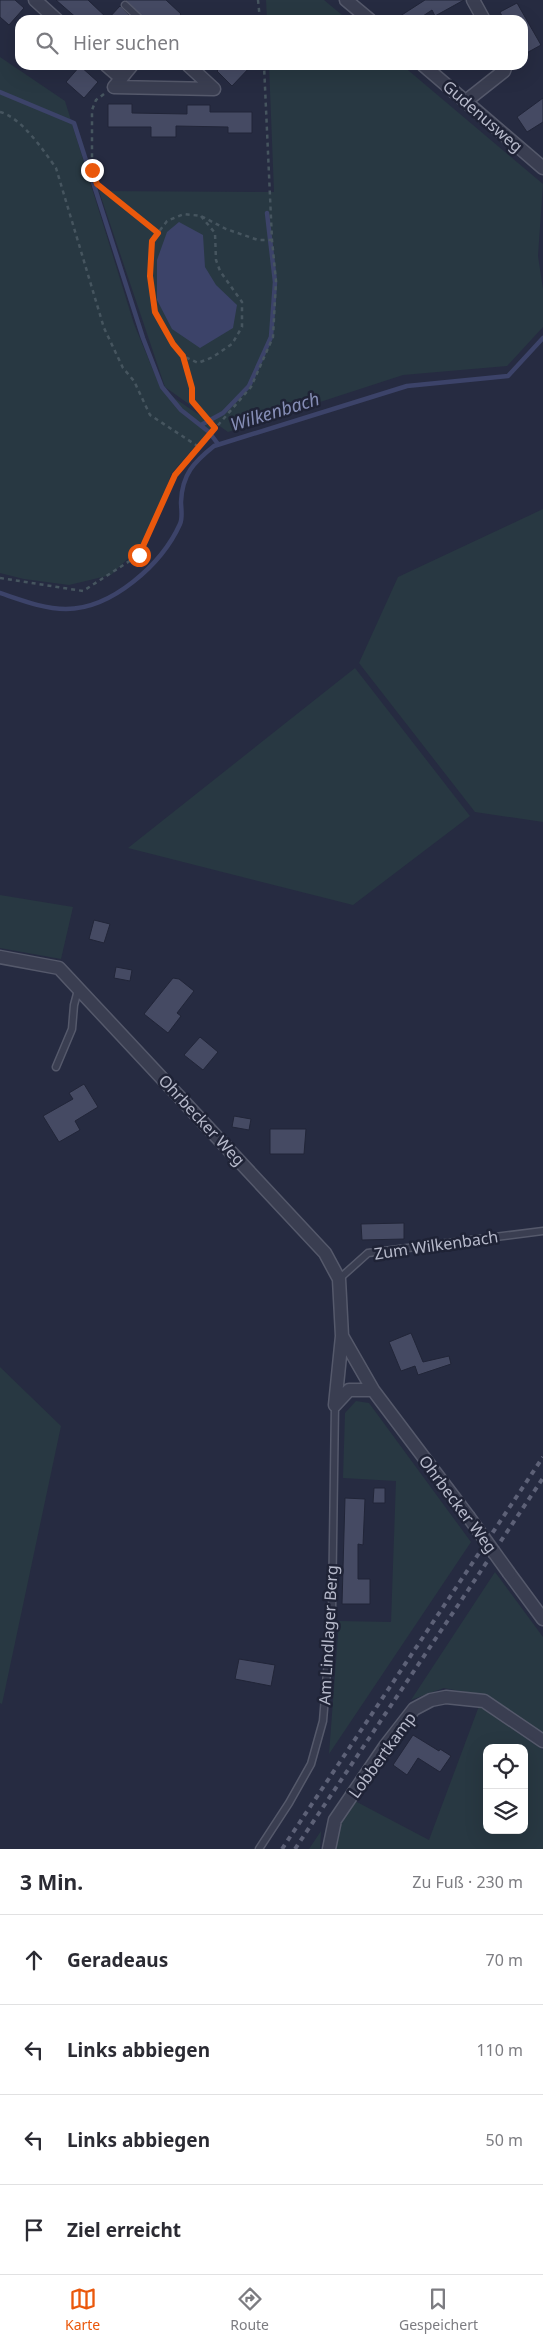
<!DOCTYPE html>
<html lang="de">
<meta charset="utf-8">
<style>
:root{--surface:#fff;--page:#f7f7f7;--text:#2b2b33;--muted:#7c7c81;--line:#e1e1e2;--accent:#ea580c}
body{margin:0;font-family:"Noto Sans",sans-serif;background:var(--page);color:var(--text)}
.controls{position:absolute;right:15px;bottom:15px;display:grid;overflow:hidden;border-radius:10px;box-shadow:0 5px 20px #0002}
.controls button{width:45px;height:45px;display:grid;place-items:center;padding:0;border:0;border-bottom:1px solid var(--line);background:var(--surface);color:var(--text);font:25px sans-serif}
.stop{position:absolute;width:15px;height:15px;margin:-11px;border:4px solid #ea580c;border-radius:50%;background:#fff}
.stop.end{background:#ea580c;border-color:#fff;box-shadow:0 1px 5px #0008}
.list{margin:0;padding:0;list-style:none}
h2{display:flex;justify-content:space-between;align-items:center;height:65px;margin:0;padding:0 20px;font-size:21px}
h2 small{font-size:16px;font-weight:400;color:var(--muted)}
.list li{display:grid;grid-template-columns:32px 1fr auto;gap:15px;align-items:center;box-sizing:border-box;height:90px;padding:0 20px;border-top:1px solid var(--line)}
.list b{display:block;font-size:19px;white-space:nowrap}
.list em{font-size:16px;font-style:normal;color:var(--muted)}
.icon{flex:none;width:28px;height:28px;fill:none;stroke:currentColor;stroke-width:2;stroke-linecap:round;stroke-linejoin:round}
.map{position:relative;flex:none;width:543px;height:1849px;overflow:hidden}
.search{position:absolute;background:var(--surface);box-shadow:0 5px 20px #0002;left:15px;right:15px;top:15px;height:55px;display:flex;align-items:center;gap:12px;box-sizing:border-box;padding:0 18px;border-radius:15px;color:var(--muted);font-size:19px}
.sheet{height:425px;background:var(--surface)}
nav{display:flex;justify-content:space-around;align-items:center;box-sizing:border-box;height:70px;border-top:1px solid var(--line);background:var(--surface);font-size:14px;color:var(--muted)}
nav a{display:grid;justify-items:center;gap:2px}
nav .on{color:var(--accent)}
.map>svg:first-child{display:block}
</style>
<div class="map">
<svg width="543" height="1849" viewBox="0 0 543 1849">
<rect width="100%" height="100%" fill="#262b41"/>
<!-- green -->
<path fill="#283842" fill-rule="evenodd" d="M266,0h58l24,20h-81z
M0,57l65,44 69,223 27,65 53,36 -43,49 -21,63 -39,38 -42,10 -45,-6 -24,-6z
M269,65h133l141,119 -5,72 5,33v38l-36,39 -104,9 -175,57 -63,-45 -66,-196 175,1z
M543,509v313l-68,-10 -116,-149 39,-86z
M355,668l115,148 -117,89 -225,-57z
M0,895l73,12 -12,52 -61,-11z
M0,1367l61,59 -59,278 -2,-1z
M356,1401l13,2 102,139 -142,212 10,-133 52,1 5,-141 -53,-3 2,-65z
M495,1572l48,65v97l-56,-38 -43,-8 -33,12z
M479,1706l64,44v99h-207l5,-27 14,-21 74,39zM487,1748h37v82h-37z
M321,1831l-1,18h-11z"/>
<!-- water -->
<path fill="#3c4369" d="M179,222l24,13 2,32 11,18 21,20 -4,23 -33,20 -28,-19 -15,-29v-40l10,-28z"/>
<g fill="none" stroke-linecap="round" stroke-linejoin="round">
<!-- stream -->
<path stroke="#3c4369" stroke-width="4.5" d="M0,92l74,31 69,215 19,49 19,23 28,22
M201,425l22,-12 26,-27 22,-49 4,-55 -8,-69
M212,436l6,8
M0,593c21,7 44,16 66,16 46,0 96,-45 114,-85 3,-6 1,-16 1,-22 1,-28 13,-40 33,-56l193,-60 101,-10 35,-38"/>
</g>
<!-- building -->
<path fill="#454a63" stroke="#212538" d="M0,0h15l9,8 -15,17 -9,-8z
M56,0h32l20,19 12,-13 14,14h-55z
M125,0h41l15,14 -5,6h-30z
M425,0h39l-29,16 -3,-6 -15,10h-23z
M517,3l24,42 -18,10v-35h-19l-4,-8z
M223,65h29l-20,21 -15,-15z
M80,66l18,16 -14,16 -18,-16z
M543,98v24l-16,10 -10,-15z
M108,104h24v9l55,1v-9h23v7h42v21h-24v-6l-52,-1v11h-25v-10h-43z
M94,920l16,4 -6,19 -15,-4z
M116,967l16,3 -2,11 -16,-3z
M173,978l6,1 15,12 -17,22 4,3 -13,17 -24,-19z
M200,1037l18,15 -15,18 -19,-15z
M84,1084l14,23 -23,14 5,9 -21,12 -16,-26 30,-17 -4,-6z
M234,1116l17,3 -2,11 -17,-3z
M270,1129h36l-2,25h-34z
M404,1223v16l-42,1 -1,-16z
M411,1333l12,29 26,-6 2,8 -33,11 -3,-9 -14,5 -12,-29z
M374,1488h11v15h-12z
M345,1498l20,1 -2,46 -5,-1v35h12v25h-28z
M239,1659l36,6 -4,21 -36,-7z
M413,1735l26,16 1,-2 11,7 -11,16 -22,-14 -11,17 -14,-10z"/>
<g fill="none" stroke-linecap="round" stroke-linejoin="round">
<defs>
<path id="lane" d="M125,5l16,15
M56,1067l16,-38 2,-24 4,-15
M339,1279l29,-26 175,-22
M259,1849l30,-46 22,-39 12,-43 9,-110 3,-206"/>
<path id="street" d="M35,0l22,20
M346,0l24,20
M473,0l11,20
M106,65l15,13
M132,65l-18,22 100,2 -26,-24
M423,65l120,103
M466,101l38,-30 2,-6
M0,957l59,11 266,285 14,26 3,57 -7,69
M342,1336l31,54
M335,1405l14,-15h24l95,126
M509,1573l34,46
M329,1849l6,-29 51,-75 28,-36 17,-9 15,-3 38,4 59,40"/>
</defs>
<!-- lane casing -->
<use href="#lane" stroke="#55596b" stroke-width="9"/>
<!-- street casing -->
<use href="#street" stroke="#55596b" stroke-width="15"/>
<!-- path -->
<path stroke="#46555f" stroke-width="2.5" stroke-dasharray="4 4" stroke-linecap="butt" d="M258,0l2,20
M104,94l-8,6 -4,10v60l5,14 61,49
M0,112c21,5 44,39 56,56l48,160 19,40 11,13 16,34 49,32
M201,216l14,17 1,27 4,11 22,31v25l-10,17 -19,13 -15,6 -15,-7 -10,-12 -18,-32 -5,-36 2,-35 15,-20 17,-7 17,2 25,13 32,11h14
M183,356l9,32v13l23,27
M0,578l83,13 56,-36 36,-80 76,-88 22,-50 3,-56 -4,-41 -8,-175"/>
<!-- lane -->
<use href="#lane" stroke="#3a3e51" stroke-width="6"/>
<!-- street -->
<use href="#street" stroke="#3a3e51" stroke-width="12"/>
<!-- rail -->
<path stroke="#5d6177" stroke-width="4" stroke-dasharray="5 5" stroke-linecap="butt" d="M282,1849l261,-392
M295,1849l248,-371"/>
<defs>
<path id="street-bridge" d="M468,1516l41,57"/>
</defs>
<!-- street-bridge casing -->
<use href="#street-bridge" stroke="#55596b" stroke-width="15" stroke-linecap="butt"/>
<!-- street-bridge -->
<use href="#street-bridge" stroke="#3a3e51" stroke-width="12"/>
</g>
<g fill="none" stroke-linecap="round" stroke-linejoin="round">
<!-- route -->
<path stroke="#ea580c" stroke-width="6" d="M92,170l5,14 61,49 -6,8 -2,35 5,36 18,32 10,12 9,32v13l23,27 -40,47 -36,80"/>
</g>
<g text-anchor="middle" stroke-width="5" stroke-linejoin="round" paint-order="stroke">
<!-- street labels -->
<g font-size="16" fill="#b7bacb" stroke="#1f2336">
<text transform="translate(483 116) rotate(41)" y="6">Gudenusweg</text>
<text transform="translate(202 1120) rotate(47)" y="6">Ohrbecker Weg</text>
<text transform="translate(436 1245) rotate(-8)" y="6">Zum Wilkenbach</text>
<text transform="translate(458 1504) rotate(53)" y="6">Ohrbecker Weg</text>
<text transform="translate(328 1635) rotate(-87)" y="6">Am Lindlager Berg</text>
<text transform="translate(382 1755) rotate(-54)" y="6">Lobbertkamp</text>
</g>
<!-- water labels -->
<g font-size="18" font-style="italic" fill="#868eb6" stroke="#1f2336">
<text transform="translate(275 412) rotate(-17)" y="6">Wilkenbach</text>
</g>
</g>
</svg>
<div class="controls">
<button><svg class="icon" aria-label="locate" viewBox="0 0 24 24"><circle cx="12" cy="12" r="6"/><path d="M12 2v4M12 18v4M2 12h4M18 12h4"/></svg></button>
<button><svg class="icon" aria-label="layers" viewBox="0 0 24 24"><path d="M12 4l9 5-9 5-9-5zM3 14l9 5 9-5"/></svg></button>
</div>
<div class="stop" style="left:139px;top:555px"></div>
<div class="stop end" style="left:92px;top:170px"></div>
<div class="search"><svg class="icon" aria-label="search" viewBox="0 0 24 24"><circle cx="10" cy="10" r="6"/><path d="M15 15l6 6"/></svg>Hier suchen</div>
</div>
<section class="sheet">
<h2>3 Min.<small>Zu Fuß · 230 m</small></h2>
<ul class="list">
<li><svg class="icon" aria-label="ahead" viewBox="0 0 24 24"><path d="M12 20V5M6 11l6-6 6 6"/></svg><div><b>Geradeaus</b></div><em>70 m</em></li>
<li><svg class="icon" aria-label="left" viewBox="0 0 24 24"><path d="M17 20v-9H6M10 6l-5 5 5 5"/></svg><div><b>Links abbiegen</b></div><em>110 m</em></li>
<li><svg class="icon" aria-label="left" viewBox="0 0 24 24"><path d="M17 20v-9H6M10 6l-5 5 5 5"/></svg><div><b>Links abbiegen</b></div><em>50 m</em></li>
<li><svg class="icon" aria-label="arrive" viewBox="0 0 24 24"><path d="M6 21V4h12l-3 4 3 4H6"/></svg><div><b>Ziel erreicht</b></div></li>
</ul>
</section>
<nav>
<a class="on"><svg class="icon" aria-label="map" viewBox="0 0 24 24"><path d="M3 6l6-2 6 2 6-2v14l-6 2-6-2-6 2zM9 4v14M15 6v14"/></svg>Karte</a>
<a><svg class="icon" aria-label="directions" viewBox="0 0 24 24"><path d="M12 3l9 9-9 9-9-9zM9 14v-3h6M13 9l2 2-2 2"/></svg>Route</a>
<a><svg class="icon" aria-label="saved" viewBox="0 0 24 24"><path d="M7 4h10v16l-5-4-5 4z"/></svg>Gespeichert</a>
</nav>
